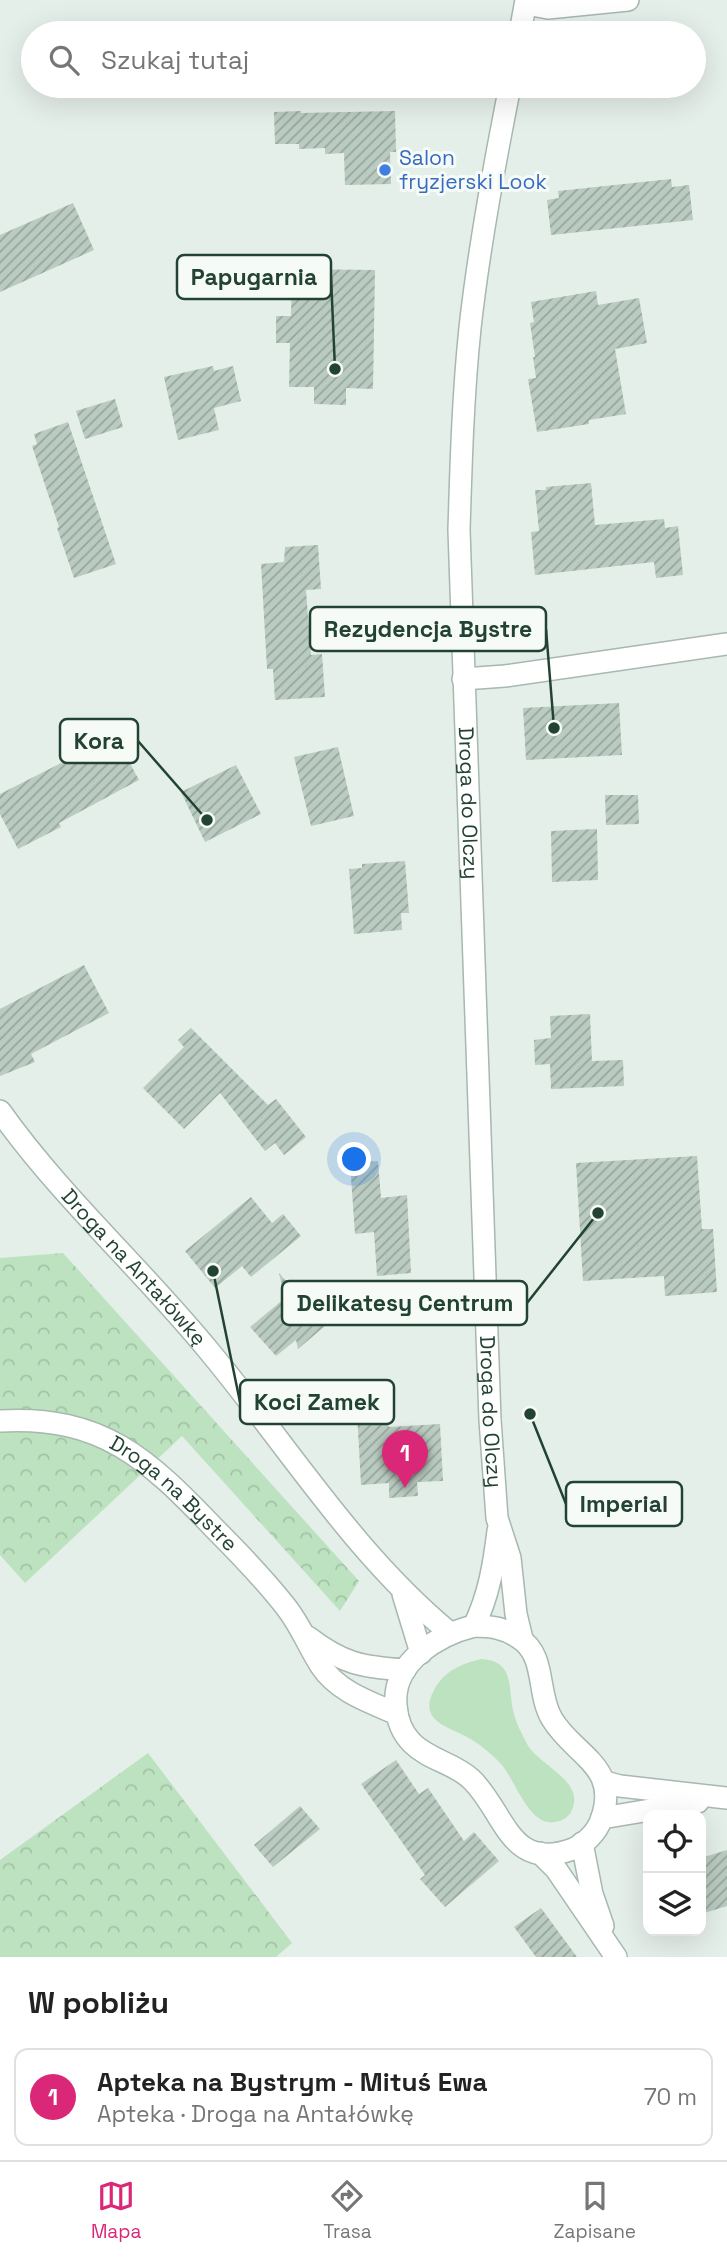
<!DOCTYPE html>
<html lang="pl">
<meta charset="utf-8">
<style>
:root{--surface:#fff;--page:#f2f2f2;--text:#222;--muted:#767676;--line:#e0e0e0;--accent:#db2777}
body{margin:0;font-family:"Space Grotesk",sans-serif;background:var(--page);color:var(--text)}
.controls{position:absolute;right:21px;bottom:21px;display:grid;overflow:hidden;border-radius:14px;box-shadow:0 7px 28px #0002}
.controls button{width:63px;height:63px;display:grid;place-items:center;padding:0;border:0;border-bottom:2px solid var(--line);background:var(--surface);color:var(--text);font:35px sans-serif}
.you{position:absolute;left:355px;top:1160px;width:24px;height:24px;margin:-18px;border:5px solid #fff;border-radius:50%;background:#1a73e8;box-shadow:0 0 0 10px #1a73e833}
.badge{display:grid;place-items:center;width:46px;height:46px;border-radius:50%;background:var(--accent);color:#fff;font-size:23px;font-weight:700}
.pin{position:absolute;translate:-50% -58px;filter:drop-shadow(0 2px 4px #0008)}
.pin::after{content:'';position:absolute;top:37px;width:24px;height:21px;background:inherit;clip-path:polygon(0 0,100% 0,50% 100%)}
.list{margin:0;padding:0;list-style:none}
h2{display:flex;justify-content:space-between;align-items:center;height:91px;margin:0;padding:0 28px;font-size:30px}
h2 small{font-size:23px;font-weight:400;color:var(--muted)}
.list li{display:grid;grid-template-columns:46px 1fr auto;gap:21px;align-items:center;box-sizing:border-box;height:98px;margin:0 14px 14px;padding:0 14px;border:2px solid var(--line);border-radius:14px}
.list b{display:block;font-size:26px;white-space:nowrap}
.list p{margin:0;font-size:23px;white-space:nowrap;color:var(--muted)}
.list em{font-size:23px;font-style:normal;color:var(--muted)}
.icon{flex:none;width:38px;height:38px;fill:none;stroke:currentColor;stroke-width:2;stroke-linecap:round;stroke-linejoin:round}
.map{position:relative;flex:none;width:727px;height:1957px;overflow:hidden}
.search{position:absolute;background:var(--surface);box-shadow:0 7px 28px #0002;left:21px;right:21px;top:21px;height:77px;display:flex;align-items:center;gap:18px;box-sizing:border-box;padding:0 24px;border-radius:38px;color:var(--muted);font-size:26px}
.sheet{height:203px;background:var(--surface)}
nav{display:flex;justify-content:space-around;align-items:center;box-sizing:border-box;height:98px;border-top:2px solid var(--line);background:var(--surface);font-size:19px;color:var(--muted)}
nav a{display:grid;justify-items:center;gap:4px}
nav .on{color:var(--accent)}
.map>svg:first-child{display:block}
</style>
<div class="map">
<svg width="727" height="1957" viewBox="0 0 727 1957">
<defs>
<pattern id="forest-crowns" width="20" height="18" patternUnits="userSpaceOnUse" patternTransform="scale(1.75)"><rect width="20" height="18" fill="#bde2bf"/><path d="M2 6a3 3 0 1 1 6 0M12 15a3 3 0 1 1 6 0" fill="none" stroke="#a2c3a5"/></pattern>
<pattern id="building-hatch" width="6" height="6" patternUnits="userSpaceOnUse" patternTransform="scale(1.75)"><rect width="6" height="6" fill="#bacbc1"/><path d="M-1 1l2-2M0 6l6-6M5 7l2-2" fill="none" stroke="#97a69d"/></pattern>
</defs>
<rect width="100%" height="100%" fill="#e5efe9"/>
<!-- grass -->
<path fill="#bde2bf" d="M481,1659c33,2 27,26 32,51 2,11 9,24 14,34 12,22 58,36 45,66 -3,7 -9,11 -17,12 -26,5 -39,-41 -54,-58 -9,-10 -23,-21 -34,-27 -21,-11 -49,-17 -33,-47 10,-19 27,-26 47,-31z"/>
<!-- forest -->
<path fill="url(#forest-crowns)" d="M63,1253l296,328 -19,30 -158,-175 -157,147 -25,-28v-297z
M148,1753l144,190 -16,14h-276v-97z"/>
<!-- building -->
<path fill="url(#building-hatch)" d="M301,111v2l94,-2 1,41h-6l1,32 -46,1 -1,-32 -19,1v-6l-26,1v-5h-24l-1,-32z
M671,179l1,8 17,-2 4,35 -142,15 -4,-35 12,-2 -1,-7z
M73,203l21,47 -94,42v-57z
M292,269l83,1 -2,119 -27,-1v17l-32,-1v-17h-25l1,-44h-14v-27h15z
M596,291l2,14 41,-7 8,45 -32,6 11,65 -37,6v4l-52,8 -9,-53 8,-1 -3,-21h2l-5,-34 4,-1 -3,-20z
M213,366l1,5 19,-5 8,35 -27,7 5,22 -41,10 -14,-63z
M115,399l8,28 -38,12 -9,-28z
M68,422l48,142 -42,14 -17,-50 2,-1 -27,-81 5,-2 -3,-10z
M591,483l4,42 69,-6 1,9 13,-2 5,49 -27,3 -2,-16 -119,13 -4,-43 8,-1 -4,-41h11v-3z
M318,545l3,44 -15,1 5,65 11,-1 3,43 -50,3 -2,-31h-6l-6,-105 23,-2 1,-15z
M619,703l3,52 -96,5 -3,-52z
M113,732l26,48 -80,43 2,4 -43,22 -18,-35v-20l71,-36 -1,-2z
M338,747l16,69 -43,10 -17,-69z
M236,765l25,49 -56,28 -24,-50z
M605,795h33l1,29 -33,1z
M597,829l1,51 -46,2 -1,-51z
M405,861l4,52h-8l1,17 -48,4 -5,-65 13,-1v-4z
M84,965l25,48 -78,41 4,8 -35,14v-67z
M590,1014l2,47 31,-1 1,26 -73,3 -1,-25 -15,1 -1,-25 17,-2 -1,-22z
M191,1028l77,77 8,-6 30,38 -22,18 -9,-12 -10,8 -45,-58 -36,36 -41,-41 41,-41 -6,-7z
M697,1156l5,73h11l4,63 -52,4 -1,-20 -81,5 -7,-118z
M378,1161l3,37 26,-3 4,78 -34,3 -3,-44 -19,2 -5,-71z
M251,1197l21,26 11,-9 18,22 -50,41 -9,-11 -27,22 -30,-37z
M279,1273l46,53 -27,23 -2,-9 -20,16 -26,-29 35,-29z
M388,1393l1,34 51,-3 3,57 -26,1 1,14 -29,2v-15l-28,2 -5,-91z
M396,1760l23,34 9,-6 36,53 10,-9 25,29 -54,46 -25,-28 5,-4 -64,-91z
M300,1806l20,23 -47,38 -19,-22z
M727,1850v56l-26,8v-56z
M541,1908l36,49h-41l-22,-30z"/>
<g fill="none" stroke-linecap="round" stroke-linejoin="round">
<defs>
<g id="minor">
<path d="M526,4l22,4 80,-8"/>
<path d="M520,33l6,-33"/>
<path id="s1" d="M510,86c-16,80 -31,160 -40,242 -7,67 -9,135 -11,202l31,890 7,98 13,40 6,56 6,25"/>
<path d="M463,679l42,-3 222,-32"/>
<path id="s2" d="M0,1111c61,86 142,158 209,240 79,95 145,203 241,282"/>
<path id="s3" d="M0,1421c102,-6 148,38 214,107 25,25 50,51 72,79 15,19 22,39 35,59 17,26 49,36 76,48"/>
<path d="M403,1594l18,59"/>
<path d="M474,1626c17,0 31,2 45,12 28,18 17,54 33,81 22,37 69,47 49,101 -4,12 -16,24 -28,29 -64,24 -68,-38 -102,-70 -17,-16 -42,-19 -59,-36 -10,-10 -15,-23 -16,-38 -4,-43 42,-70 78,-79z"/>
<path d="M474,1626c15,-31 20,-62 24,-95"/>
<path d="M308,1637c35,27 54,30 97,33"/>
<path d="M605,1782l15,4 107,12"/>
<path d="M602,1818l96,-16"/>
<path d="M582,1843l10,51 11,32"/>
<path d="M540,1853l16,16 60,88"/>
</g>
</defs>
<!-- minor casing -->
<use href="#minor" stroke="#a7b8af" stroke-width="24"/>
<!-- minor -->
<use href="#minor" stroke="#fff" stroke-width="21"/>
</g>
<!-- markers -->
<circle fill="#3f7fe0" stroke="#f7fbf8" stroke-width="2.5" cx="385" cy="170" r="7"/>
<g text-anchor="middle" stroke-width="6" stroke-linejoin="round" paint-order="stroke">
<!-- shop labels -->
<g font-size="21" fill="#366cbe" stroke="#f7fbf8" text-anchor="start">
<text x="399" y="165">Salon<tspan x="399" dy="24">fryzjerski Look</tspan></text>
</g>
<!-- street labels -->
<g font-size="21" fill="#224333" stroke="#f7fbf8">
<text dy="7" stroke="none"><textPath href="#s1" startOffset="721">Droga do Olczy</textPath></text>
<text dy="7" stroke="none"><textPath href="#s2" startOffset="206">Droga na Antałówkę</textPath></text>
<text dy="7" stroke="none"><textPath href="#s1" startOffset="1330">Droga do Olczy</textPath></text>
<text dy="7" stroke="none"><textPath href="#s3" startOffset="196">Droga na Bystre</textPath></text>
</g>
</g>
<!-- callouts -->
<path fill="none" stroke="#224333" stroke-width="2.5" d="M335 369L331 277M554 728L546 629M207 820L138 741M598 1213L527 1303M213 1271L240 1402M530 1414L566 1504"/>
<g fill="#224333" stroke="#f7fbf8" stroke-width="2.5">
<circle cx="335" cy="369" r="7"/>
<circle cx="554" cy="728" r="7"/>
<circle cx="207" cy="820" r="7"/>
<circle cx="598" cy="1213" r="7"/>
<circle cx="213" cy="1271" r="7"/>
<circle cx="530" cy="1414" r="7"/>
</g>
<g fill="#f7fbf8" stroke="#224333" stroke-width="2.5">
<rect x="177" y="255" width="154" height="44" rx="7"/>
<rect x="310" y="607" width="236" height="44" rx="7"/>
<rect x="60" y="719" width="78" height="44" rx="7"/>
<rect x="282" y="1281" width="245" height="44" rx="7"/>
<rect x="240" y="1380" width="154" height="44" rx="7"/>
<rect x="566" y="1482" width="116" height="44" rx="7"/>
</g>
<g font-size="23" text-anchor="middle" font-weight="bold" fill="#224333">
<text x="254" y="285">Papugarnia</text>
<text x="428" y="637">Rezydencja Bystre</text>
<text x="99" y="749">Kora</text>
<text x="405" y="1311">Delikatesy Centrum</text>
<text x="317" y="1410">Koci Zamek</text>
<text x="624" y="1512">Imperial</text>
</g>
</svg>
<div class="controls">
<button><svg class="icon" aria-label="locate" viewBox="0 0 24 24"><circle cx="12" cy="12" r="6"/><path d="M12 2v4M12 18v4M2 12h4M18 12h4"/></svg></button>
<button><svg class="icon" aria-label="layers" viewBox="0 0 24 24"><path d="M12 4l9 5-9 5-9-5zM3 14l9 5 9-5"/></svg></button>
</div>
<div class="you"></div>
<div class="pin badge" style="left:405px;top:1488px">1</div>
<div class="search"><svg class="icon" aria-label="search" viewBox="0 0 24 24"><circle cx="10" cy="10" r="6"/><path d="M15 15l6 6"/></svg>Szukaj tutaj</div>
</div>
<section class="sheet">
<h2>W pobliżu<small></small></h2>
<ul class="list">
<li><span class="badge">1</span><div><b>Apteka na Bystrym - Mituś Ewa</b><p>Apteka · Droga na Antałówkę</p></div><em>70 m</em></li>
</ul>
</section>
<nav>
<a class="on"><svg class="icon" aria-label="map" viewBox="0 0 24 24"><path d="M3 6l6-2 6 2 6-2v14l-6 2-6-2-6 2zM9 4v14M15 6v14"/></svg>Mapa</a>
<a><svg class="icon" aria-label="directions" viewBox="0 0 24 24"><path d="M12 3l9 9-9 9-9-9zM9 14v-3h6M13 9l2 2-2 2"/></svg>Trasa</a>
<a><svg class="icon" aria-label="saved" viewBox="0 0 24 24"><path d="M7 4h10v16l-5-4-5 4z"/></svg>Zapisane</a>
</nav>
